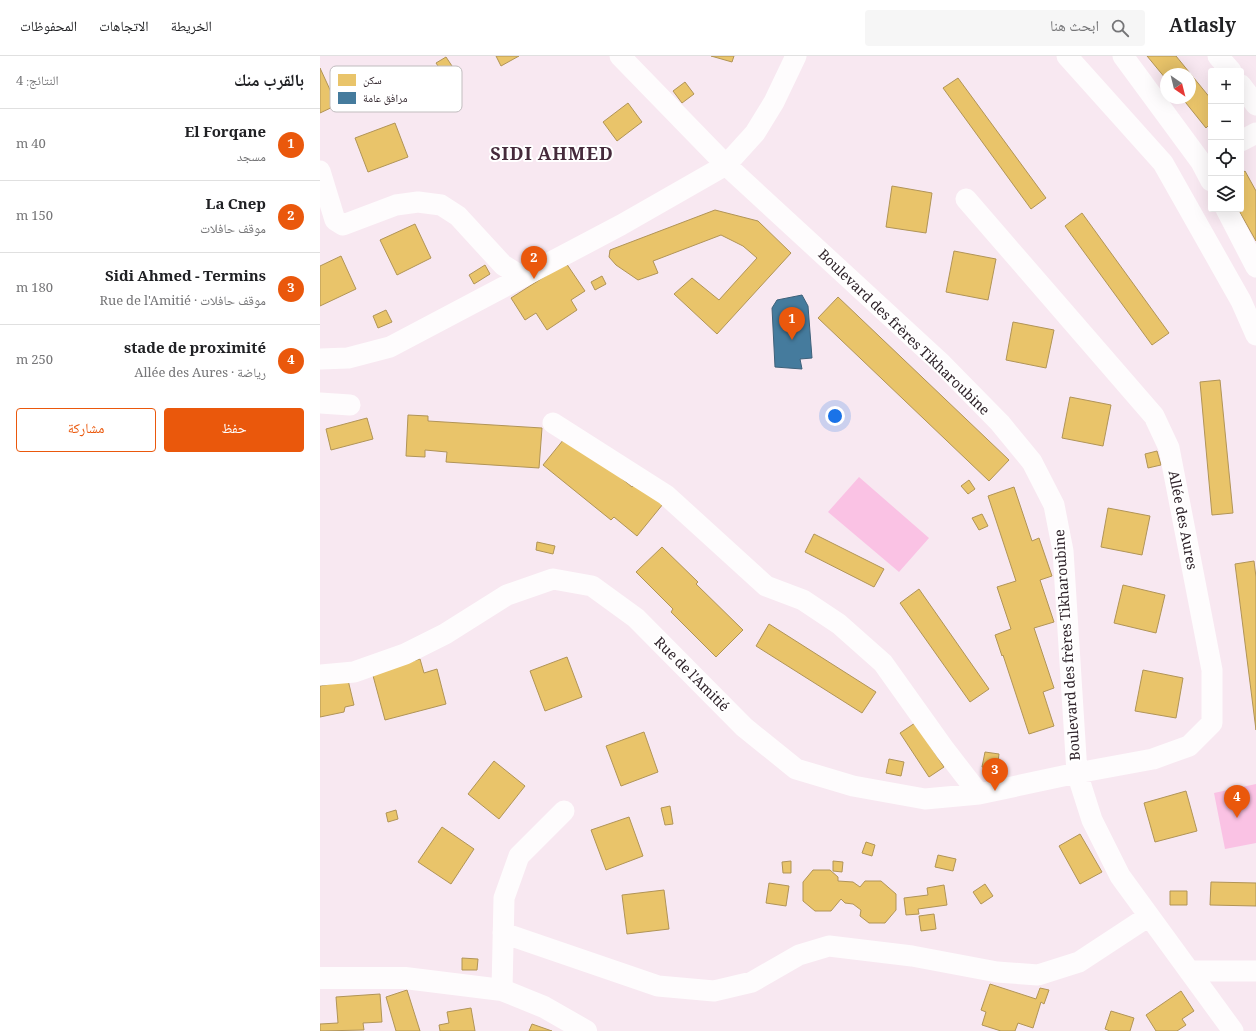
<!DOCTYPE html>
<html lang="ar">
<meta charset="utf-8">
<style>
:root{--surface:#fff;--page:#f6f6f6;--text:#202124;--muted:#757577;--line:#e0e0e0;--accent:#ea580c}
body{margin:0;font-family:Georgia,"Noto Naskh Arabic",serif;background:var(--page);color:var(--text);direction:rtl}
.controls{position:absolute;right:12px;top:12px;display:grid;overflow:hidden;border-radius:4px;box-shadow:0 4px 16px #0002}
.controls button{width:36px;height:36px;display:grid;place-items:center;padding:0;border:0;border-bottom:1px solid var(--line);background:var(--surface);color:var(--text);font:20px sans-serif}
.compass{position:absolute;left:840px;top:12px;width:36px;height:36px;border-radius:50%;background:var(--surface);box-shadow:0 4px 16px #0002;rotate:145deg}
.you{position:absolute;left:515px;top:360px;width:14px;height:14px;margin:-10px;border:3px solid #fff;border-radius:50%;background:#1a73e8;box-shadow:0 0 0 6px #1a73e833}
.badge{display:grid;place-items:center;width:26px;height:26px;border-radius:50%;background:var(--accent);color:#fff;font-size:13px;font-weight:700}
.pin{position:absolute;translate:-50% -33px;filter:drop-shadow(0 1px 2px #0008)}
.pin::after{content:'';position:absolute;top:21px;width:14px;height:12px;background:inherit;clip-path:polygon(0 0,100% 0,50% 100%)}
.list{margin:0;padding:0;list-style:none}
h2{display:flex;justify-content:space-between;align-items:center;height:52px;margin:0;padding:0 16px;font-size:17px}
h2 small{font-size:13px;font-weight:400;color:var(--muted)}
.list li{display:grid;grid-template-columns:26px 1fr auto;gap:12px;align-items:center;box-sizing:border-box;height:72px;padding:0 16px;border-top:1px solid var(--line)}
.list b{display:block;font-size:15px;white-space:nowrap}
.list p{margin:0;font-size:13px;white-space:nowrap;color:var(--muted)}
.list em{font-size:13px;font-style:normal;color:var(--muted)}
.actions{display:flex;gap:8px;padding:12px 16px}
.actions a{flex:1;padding:9px 0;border:1px solid var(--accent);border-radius:4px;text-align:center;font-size:14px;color:var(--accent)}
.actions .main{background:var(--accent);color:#fff}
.icon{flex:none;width:22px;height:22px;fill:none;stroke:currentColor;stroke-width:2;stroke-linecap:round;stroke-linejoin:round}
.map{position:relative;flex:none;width:936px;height:975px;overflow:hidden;direction:ltr}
header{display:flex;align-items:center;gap:24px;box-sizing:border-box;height:56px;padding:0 20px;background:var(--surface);border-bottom:1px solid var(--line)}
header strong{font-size:19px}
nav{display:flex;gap:22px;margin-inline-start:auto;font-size:14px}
.search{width:280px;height:36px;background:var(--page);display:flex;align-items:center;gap:10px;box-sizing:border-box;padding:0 14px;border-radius:4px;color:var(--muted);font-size:15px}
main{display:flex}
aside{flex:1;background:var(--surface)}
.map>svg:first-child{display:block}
</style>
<header>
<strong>Atlasly</strong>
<div class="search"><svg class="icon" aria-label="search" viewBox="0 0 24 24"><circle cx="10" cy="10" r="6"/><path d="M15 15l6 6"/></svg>ابحث هنا</div>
<nav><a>الخريطة</a><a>الاتجاهات</a><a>المحفوظات</a></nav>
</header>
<main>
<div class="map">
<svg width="936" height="975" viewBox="0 0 936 975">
<rect width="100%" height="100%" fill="#f8e8f1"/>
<!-- green -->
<path fill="#fac2e4" d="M539,421l70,61 -30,34 -71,-60z
M936,728v59l-31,6 -11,-56z"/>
<!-- homes -->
<path fill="#e9c46a" stroke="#b19457" d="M176,0h23l-18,10z
M391,0h23l-2,6z
M827,0h29l35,43v24l-5,5 -24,-30h8v-24h-24v5z
M126,1l6,9 -10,6 -6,-9z
M0,12l17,37 -17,8z
M638,22l88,120 -15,11 -88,-121z
M365,26l9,12 -12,9 -9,-12z
M308,47l14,19 -25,19 -14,-19z
M75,67l13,34 -40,15 -13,-34z
M925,115l11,20v50l-18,-32h3v-35z
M572,130l40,7 -6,40 -40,-6z
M395,154l43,11 33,32 -74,81 -43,-40 18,-16 27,22 38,-42 -14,-12 -22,-11 -68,26 5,12 -20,7 -22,-15 -7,-8 1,-7z
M762,157l87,120 -17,12 -87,-119z
M95,168l16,34 -34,17 -17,-35z
M634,195l42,8 -8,41 -42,-8z
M21,200l15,33 -36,17v-40z
M246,207l19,28 -14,9 6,10 -30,20 -11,-17 -11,7 -14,-22z
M165,209l5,9 -16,10 -5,-9z
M282,220l4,8 -11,6 -4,-8z
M518,241l171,163 -20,21 -171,-163z
M66,254l6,12 -14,6 -5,-12z
M693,266l41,8 -8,38 -40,-8z
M900,324l13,133 -21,2 -12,-133z
M750,341l41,8 -8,41 -41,-8z
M88,359l20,1v5l114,7 -3,40 -93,-6 1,-10 -22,-2v7l-19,-1z
M47,362l6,21 -42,11 -5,-21z
M248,378l64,53 4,-5 27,22 -26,32 -23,-19 -3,3 -68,-55z
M837,395l4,14 -13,3 -3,-14z
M649,424l6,9 -7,5 -7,-8z
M694,431l18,54 7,-3 13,38 -12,4 14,42 -20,6 20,60 -11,4 11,34 -25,8 -26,-79 -1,1 -7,-21 16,-6 -14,-42 19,-6 -28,-85z
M788,452l42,8 -8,39 -41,-8z
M662,458l6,12 -9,4 -7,-12z
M494,478l70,35 -10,18 -69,-35z
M217,486l18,4 -2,8 -17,-4z
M342,491l36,35 -2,2 47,46 -27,27 -45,-45 2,-3 -37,-37z
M934,505l2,16v153l-21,-166z
M803,529l42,10 -9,38 -42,-10z
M599,533l70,100 -19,13 -70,-99z
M449,568l107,68 -14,21 -106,-67z
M247,601l15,40 -37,14 -15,-40z
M100,603l4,14 13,-4 9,35 -61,16 -13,-48z
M823,614l40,8 -7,40 -41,-7z
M28,624l6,25 -9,2 -1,5 -24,5v-31z
M595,667l29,44 -15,10 -29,-44z
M324,676l14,40 -37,14 -15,-40z
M665,696l14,2 -2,15 -15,-2z
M569,703l15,3 -3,14 -15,-3z
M174,705l31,25 -26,33 -31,-25z
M866,735l11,40 -42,11 -11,-39z
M350,750l3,18 -8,1 -4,-17z
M76,754l2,9 -10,3 -2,-9z
M309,761l14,39 -37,14 -15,-40z
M122,771l32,22 -23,35 -33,-22z
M760,778l22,38 -22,12 -21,-38z
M546,786l9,3 -3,11 -10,-3z
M618,799l18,4 -3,12 -18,-4z
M471,805v12h-8l-1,-11z
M513,805l10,1 -1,10 -9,-1z
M493,814h17l8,7v4l15,1 7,5 5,-6h16l15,13v16l-11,13h-16l-9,-7 1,-6 -8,-6 -8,-1 -4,-4 -10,12h-16l-12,-10v-19z
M891,826l45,1v23l-46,-1z
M449,827l20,3 -3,20 -20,-3z
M665,828l8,12 -12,8 -8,-12z
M624,829l3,20 -29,4 1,5 -13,1 -2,-17 24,-3 -1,-7z
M344,834l5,39 -42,5 -5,-39z
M850,835h17v14h-17z
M614,858l2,15 -15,2 -2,-15z
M142,902l16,1 -1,11h-15z
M670,928l46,15 4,-11 9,2 -5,14 -3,-2 -8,26 -15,-5 -3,8h-14l-19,-6 4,-13 -5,-2z
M87,934l13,41h-24l-10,-34z
M861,935l13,20 -12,8 4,6 -9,6h-21l-10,-16z
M60,938l2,28 -19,1 1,7 -44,1v-7l18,-1 -2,-26z
M151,952l4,23h-35l-1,-6 10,-2 -2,-11z
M791,955l23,7 -4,13h-20l-5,-2z
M212,968l20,7h-23z"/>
<!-- public -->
<path fill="#457b9d" stroke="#3e617a" d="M482,239l6,11 4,52 -12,1 2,10 -27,-2 -3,-59 5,-8z"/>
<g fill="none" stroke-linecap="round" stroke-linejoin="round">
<!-- minor -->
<path stroke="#fefcfd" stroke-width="21" d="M300,0l106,109 216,199 58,59 32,39 22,43 9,46 14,222 15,47 28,56 113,155
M747,0l96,107 78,138 15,34
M803,0l78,106 10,19
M898,0l13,15
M921,29l15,20
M921,85l15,-8
M0,115l15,49 8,5 53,-20 22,-3 23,3 17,11 45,49 19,12
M906,153l30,58
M0,303l28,-1 42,-11 231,-122 105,-60 29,-32 19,-31 22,-46
M0,347l30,2
M233,367l113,72 100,91 37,14 36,24 44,39 62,87 34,44
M0,619l34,-3 51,-18 40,-20 62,-39 46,-16 39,7 44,32 108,109 52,42 57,17 72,13 54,-5 98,-21 76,-14 36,-13 23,-23v-53l-43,-222 -15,-32 -188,-217
M183,877l155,53 56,5 38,-9 47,-27 30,-9 83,10 85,16 41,3 41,-13 70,-46
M869,915h67
M182,934l2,-92 15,-42 45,-45"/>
<!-- major -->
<path stroke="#fefcfd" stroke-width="22" d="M0,922h85l97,12 42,17 42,24"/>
</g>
<g text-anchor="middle" stroke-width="4" stroke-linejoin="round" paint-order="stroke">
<!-- street labels -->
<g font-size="14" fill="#2f232a" stroke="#fff">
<text transform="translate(584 276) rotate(44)" y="5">Boulevard des frères Tikharoubine</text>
<text transform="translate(863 464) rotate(79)" y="5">Allée des Aures</text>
<text transform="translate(747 589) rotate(-94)" y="5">Boulevard des frères Tikharoubine</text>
<text transform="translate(372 618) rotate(45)" y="5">Rue de l'Amitié</text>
</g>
<!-- district labels -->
<g font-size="18" font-weight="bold" letter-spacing="1" fill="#452a3b" stroke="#fff">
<text x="232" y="104">SIDI AHMED</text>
</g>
</g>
<!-- legend -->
<rect x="10" y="10" width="132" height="46" rx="6" fill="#fff" stroke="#c1bdbf" stroke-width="1"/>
<rect x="18" y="18" width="18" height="12" fill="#e9c46a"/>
<rect x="18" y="36" width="18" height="12" fill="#457b9d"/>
<g font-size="11" fill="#2f232a">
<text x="43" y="28">سكن</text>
<text x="43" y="46">مرافق عامة</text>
</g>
</svg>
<div class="controls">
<button>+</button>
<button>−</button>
<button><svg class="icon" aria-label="locate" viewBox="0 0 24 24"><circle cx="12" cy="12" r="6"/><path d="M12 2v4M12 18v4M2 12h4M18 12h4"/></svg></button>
<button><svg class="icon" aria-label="layers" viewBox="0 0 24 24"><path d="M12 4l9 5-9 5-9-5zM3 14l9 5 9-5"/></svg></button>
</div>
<svg class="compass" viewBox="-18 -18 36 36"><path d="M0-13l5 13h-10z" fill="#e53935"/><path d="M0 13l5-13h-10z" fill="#757577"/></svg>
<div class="you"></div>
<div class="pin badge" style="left:472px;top:284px">1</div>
<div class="pin badge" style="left:214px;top:223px">2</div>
<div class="pin badge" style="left:675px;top:735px">3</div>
<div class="pin badge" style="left:917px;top:762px">4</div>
</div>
<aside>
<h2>بالقرب منك<small>النتائج: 4</small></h2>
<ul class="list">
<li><span class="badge">1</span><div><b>El Forqane</b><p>مسجد</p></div><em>40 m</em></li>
<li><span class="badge">2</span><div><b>La Cnep</b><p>موقف حافلات</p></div><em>150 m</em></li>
<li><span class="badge">3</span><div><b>Sidi Ahmed - Termins</b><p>موقف حافلات · Rue de l'Amitié</p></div><em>180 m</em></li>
<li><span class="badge">4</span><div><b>stade de proximité</b><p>رياضة · Allée des Aures</p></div><em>250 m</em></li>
</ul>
<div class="actions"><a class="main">حفظ</a><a>مشاركة</a></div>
</aside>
</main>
